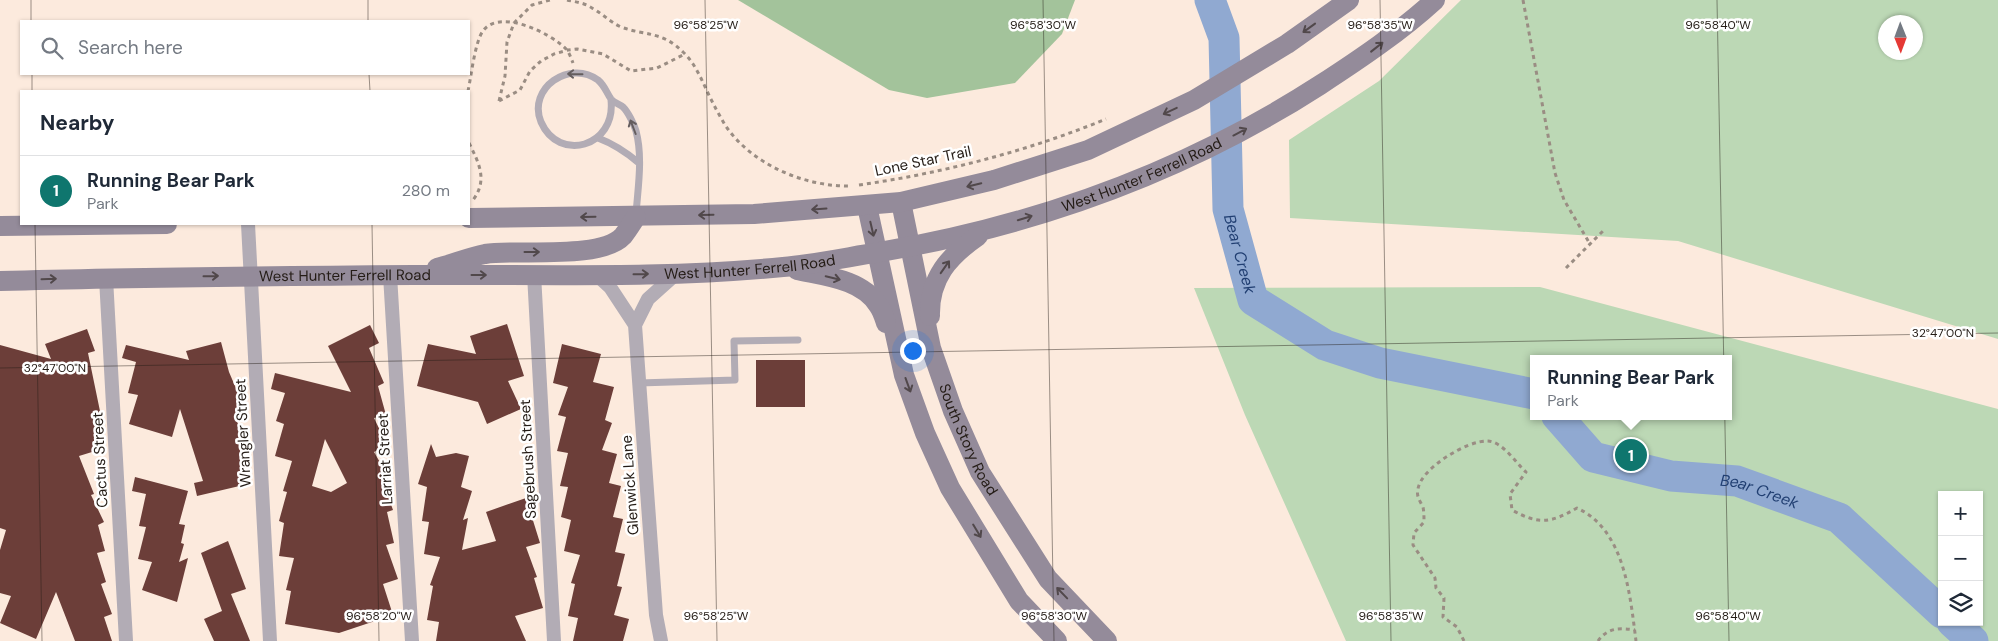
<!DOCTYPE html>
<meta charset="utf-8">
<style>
:root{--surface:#fff;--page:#f2f2f3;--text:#1f2937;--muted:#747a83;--line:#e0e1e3;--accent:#0f766e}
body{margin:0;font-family:"DM Sans",sans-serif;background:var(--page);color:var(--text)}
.controls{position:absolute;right:15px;bottom:15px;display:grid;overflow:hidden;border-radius:0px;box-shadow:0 1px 4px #0004}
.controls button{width:45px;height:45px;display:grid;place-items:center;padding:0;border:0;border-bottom:1px solid var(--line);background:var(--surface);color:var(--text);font:25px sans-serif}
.compass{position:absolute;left:1878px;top:15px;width:45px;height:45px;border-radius:50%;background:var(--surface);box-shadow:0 1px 4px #0004;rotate:179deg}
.you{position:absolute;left:912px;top:350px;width:18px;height:18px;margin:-12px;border:4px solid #fff;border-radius:50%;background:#1a73e8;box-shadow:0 0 0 8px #1a73e833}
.badge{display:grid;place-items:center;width:32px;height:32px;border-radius:50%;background:var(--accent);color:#fff;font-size:16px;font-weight:700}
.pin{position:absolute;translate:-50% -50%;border:2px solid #fff;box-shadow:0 1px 5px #0006}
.popup{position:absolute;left:1530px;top:355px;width:202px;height:65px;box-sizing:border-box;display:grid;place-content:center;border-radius:0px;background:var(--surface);filter:drop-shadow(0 1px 4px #0005);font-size:16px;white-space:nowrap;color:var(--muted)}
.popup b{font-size:19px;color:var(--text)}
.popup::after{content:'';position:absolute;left:50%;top:100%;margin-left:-10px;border:10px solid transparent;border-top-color:var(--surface)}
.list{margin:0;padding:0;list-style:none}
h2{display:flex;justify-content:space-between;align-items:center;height:65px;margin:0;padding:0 20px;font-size:21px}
h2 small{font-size:16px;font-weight:400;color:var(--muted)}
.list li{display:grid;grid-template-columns:32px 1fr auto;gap:15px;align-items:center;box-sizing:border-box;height:70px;padding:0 20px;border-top:1px solid var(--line)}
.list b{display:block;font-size:19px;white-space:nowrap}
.list p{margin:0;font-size:16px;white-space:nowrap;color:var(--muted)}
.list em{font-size:16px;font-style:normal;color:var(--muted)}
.icon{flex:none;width:28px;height:28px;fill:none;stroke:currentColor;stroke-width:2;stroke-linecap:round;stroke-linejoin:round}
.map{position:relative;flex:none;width:1998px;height:641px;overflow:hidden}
.search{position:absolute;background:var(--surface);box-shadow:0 1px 4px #0004;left:20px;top:20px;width:450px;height:55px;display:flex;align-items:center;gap:12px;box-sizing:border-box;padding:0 18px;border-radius:0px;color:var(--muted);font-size:19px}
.panel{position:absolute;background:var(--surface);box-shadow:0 1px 4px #0004;left:20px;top:90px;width:450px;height:135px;border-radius:0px}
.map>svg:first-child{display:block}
</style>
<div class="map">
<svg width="1998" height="641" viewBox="0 0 1998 641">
<rect width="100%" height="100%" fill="#fceadd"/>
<!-- green -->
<path fill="#bcd8b5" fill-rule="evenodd" d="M1461,0h537v339l-320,-98 -388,-23 -1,-78 90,-59zM1886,22h30v30h-30z
M1540,287l458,122v232h-652l-101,-226 -51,-127zM1534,359h194v57h-194zM1942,495h37v127h-37z"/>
<!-- forest -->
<path fill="#a3c39b" d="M738,0h337l-13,34 -47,49 -88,15 -38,-8z"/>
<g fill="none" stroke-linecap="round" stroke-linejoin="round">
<!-- river -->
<g stroke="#90a9d1" stroke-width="31">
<path id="s1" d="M1210,0l14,38 4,171 25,91 72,45 55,18 154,31"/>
<path id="s2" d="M1557,416l36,41 78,19 66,5 102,37 103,95"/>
<path d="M1952,622l21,19"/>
</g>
</g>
<!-- building -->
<path fill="#6c3e39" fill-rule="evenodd" d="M507,324l17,52 -16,5 13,28 -34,15 -9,-22 -61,-16 11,-42 48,10 -6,-18z
M370,325l9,18 -10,5 15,35 -6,3 8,29 -12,3 13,27 -13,7 15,26 -6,4 10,28 -6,2 7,31 -8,2 12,34 -15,5 10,31 -54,18 -54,-9 6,-33 -5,-1 8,-32 -15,-2 5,-33 -5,-2 8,-29 -4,-1 9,-30 -17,-5 9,-32 -8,-3 9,-28 -14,-4 4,-16 76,19 -23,-46zM325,439l22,44 -16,9 -19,-6z
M87,329l8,22 -7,2 13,63 -7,-2 11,34 -26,8 15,38 -3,1 13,27 -6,3 7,26 -8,2 9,29 -5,2 11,30 -8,3 8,24h-37l-19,-49 -20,47 -36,-16 11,-27 -11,-3v-43l6,-20 -6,-2v-183l51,14 -6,-15z
M221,342l8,30 18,42 -11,4 9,27 -6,1 9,38 -51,12 -3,-13 9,-2 -23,-72 -8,28 -43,-13 9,-29 -10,-2 8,-31 -14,-4 4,-13 63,15 -3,-9z
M562,344l39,10 -8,28 21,5 -9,33 7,3 -10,27 15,4 -8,29 12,3 -8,31 10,2 -8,33 10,2 -8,32 5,1 -8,28 15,4 -6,22h-50l5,-23 -10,-2 7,-32 -4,-1 9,-28 -16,-4 7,-31 -10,-3 7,-30 -8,-1 8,-33 -11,-2 9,-34 -8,-2 10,-28 -15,-4z
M756,360h49v47h-49z
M431,444l5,13 20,-4 13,3 -8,31 11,4 -9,29 5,-2 -6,32 34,-9 -10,-29 40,-14 14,45 -14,4 11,30 -3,1 9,30 -28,8 11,25h-90l3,-19 -12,-2 6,-34 -3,-1 10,-28 -16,-3 5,-32 -7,-1 5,-34 -9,-3z
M135,477l53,14 -9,33 6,1 -4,18 3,1 -5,18 9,-4 -11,44 -35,-12 10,-28 -14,-3 8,-32 -7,-1 7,-32 -14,-3z
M228,541l18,48 -15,5 19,47h-36l-10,-22 18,-8 -21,-58z"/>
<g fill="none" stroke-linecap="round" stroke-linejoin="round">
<!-- path -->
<path stroke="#9a8d83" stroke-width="3" stroke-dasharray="4 4" stroke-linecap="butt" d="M567,0c9,2 18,3 25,8 11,6 18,14 29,19 25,9 41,4 62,25 15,14 21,35 31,53 3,6 7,13 11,20 26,39 79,62 126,61
M1523,0l32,173 9,27 26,44
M468,91c3,-13 7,-50 15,-60 16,-23 68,2 83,18 3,3 5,9 7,14
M499,101l21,-11 10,-19 11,-10 13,-7 14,-4 9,-1 26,5 28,17 26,-3 28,-14
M499,101l6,-25 2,-34 7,-19 18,-18 18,-5
M469,143c10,20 19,37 4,57
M859,185c84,-12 169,-34 247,-66
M1566,268l39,-39
M1464,641l-7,-14 -14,-10 1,-19 -8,-10 -1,-10 -22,-33 1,-12 10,-11c0,-5 0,-10 -1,-15 -3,-6 -7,-11 -5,-18 3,-21 50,-49 70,-48 15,1 28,22 38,31l-16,22 2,16c27,15 39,13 65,-2 48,22 53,87 59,133
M1598,641c10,-14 22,-13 37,-11"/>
<!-- lane -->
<path stroke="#b2acb5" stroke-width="7" d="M611,100c5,47 -52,63 -70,22 -14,-34 29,-63 57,-42 7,6 8,12 13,19 3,4 9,5 12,8 5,5 11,17 13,24 7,26 2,56 0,83
M598,138c16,6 28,14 41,25
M639,383l96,-3 -1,-39 64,-1"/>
<!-- street -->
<path stroke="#b2acb5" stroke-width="14" d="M248,224l22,417
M534,274l20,367
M390,275l22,366
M597,275l13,12 25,38 21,290 5,26
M106,278l20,363
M635,325l13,-26 29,-26"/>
<!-- secondary -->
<g stroke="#948b9a" stroke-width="20">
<path id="s3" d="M901,202l30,146 22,63 27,61 68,107 59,62"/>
<path d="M867,206l37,169 21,58 25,55 69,113 38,40"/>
<path d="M469,218l285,-4 147,-12 93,-22 94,-30 106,-50 93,-56 62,-44"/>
<path d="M0,226l167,-2"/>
<path d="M437,268c16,-4 32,-11 48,-14 33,-5 116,6 138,-18 5,-6 9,-13 13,-19"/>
<path d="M797,270c27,6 65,9 81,35 4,5 6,12 8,18"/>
<path id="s4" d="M0,281c138,-4 276,-5 414,-6 123,-1 247,4 369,-8 33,-3 65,-10 97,-15 158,-27 305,-80 440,-167 40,-26 80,-53 115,-85"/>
<path d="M930,316c-1,-38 19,-60 48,-80"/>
</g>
</g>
<!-- one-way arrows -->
<defs><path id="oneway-shaft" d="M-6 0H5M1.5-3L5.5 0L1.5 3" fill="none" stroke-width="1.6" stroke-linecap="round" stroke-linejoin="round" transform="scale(1.25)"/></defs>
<g stroke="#51484b">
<use href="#oneway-shaft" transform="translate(1309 28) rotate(144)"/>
<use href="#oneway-shaft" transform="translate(1377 47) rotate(-38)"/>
<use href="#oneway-shaft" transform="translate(1170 111) rotate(155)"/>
<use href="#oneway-shaft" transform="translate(1240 132) rotate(-28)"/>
<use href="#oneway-shaft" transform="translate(974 185) rotate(166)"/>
<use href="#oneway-shaft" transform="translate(819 209) rotate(176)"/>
<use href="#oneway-shaft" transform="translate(706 215) rotate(179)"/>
<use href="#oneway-shaft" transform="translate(588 217) rotate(179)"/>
<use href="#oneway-shaft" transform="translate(1025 218) rotate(-17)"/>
<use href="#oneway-shaft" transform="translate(872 229) rotate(77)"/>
<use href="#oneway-shaft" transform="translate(532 252)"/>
<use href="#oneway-shaft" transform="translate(945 267) rotate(-55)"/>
<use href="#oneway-shaft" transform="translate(641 274) rotate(-1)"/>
<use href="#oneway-shaft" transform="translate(479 275)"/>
<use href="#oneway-shaft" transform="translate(211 276) rotate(-1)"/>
<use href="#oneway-shaft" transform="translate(833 278) rotate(13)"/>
<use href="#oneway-shaft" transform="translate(49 279) rotate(-2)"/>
<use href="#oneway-shaft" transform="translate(908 385) rotate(70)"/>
<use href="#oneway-shaft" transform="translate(977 531) rotate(59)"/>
<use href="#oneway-shaft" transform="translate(1062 593) rotate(-134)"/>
</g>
<g stroke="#645d5e">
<use href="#oneway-shaft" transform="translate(575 74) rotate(-179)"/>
<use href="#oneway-shaft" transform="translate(633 127) rotate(-111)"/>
</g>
<!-- ticks -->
<path fill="none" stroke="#241c16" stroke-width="1" stroke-opacity="0.45" d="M31,0v21M368,0v21M705,0l12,641M1043,0l11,641M1380,0l11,641M1717,0l12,641M32,74v17M369,74l1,17M35,224l7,417M372,224l7,417M0,368l1998,-35"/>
<g text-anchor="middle" stroke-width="5" stroke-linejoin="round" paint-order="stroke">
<!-- street labels -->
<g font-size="15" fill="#241c16" stroke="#fff">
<text transform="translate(923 161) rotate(-12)" y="5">Lone Star Trail</text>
<text dy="5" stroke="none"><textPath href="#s4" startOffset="1155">West Hunter Ferrell Road</textPath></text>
<text dy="5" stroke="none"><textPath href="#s4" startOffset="750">West Hunter Ferrell Road</textPath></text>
<text dy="5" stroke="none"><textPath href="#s4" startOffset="345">West Hunter Ferrell Road</textPath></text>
<text transform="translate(243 433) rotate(-93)" y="5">Wrangler Street</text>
<text dy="5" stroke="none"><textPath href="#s3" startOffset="248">South Story Road</textPath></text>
<text transform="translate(385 459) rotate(-93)" y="5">Larriat Street</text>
<text transform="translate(528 459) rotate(-93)" y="5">Sagebrush Street</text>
<text transform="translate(100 460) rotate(-93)" y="5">Cactus Street</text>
<text transform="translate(630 485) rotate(-94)" y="5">Glenwick Lane</text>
</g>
<!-- water labels -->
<g font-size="16" font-style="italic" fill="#213f72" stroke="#fff">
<text dy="6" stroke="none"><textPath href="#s1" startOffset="258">Bear Creek</textPath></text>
<text dy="6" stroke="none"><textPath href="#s2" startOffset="225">Bear Creek</textPath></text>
</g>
</g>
<g font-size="12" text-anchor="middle" fill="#241c16" stroke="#fff" stroke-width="5" stroke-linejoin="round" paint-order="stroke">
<text x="706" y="29">96°58'25"W</text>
<text x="1043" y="29">96°58'30"W</text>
<text x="1380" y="29">96°58'35"W</text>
<text x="1718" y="29">96°58'40"W</text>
<text x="1943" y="337">32°47'00"N</text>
<text x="55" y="372">32°47'00"N</text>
<text x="379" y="620">96°58'20"W</text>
<text x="716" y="620">96°58'25"W</text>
<text x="1054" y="620">96°58'30"W</text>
<text x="1391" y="620">96°58'35"W</text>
<text x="1728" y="620">96°58'40"W</text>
</g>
</svg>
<div class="controls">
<button>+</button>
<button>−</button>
<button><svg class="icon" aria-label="layers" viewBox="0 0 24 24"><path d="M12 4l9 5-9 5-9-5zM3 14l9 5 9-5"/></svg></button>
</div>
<svg class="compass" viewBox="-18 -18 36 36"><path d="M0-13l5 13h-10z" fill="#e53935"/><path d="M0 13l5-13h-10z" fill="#747a83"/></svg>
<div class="you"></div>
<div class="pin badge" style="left:1631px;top:455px">1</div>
<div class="popup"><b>Running Bear Park</b>Park</div>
<div class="search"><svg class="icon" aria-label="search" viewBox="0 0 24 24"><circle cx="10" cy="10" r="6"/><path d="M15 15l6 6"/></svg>Search here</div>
<section class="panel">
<h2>Nearby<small></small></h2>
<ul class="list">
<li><span class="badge">1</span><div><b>Running Bear Park</b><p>Park</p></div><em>280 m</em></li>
</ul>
</section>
</div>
